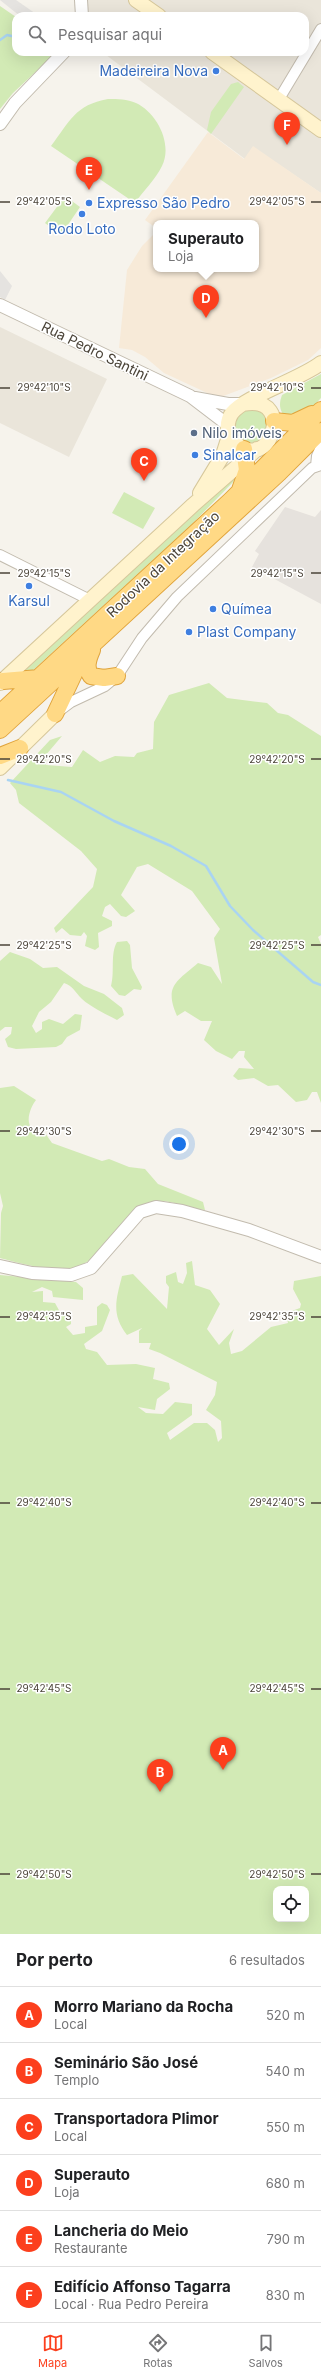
<!DOCTYPE html>
<html lang="pt">
<meta charset="utf-8">
<style>
:root{--surface:#fff;--page:#f2f2f2;--text:#202124;--muted:#757577;--line:#e0e0e0;--accent:#fc3f1d}
body{margin:0;font-family:Inter,sans-serif;background:var(--page);color:var(--text)}
.controls{position:absolute;right:12px;bottom:12px;display:grid;overflow:hidden;border-radius:8px;box-shadow:0 4px 16px #0002}
.controls button{width:36px;height:36px;display:grid;place-items:center;padding:0;border:0;border-bottom:1px solid var(--line);background:var(--surface);color:var(--text);font:20px sans-serif}
.you{position:absolute;left:179px;top:1144px;width:14px;height:14px;margin:-10px;border:3px solid #fff;border-radius:50%;background:#1a73e8;box-shadow:0 0 0 6px #1a73e833}
.badge{display:grid;place-items:center;width:26px;height:26px;border-radius:50%;background:var(--accent);color:#fff;font-size:13px;font-weight:700}
.pin{position:absolute;translate:-50% -33px;filter:drop-shadow(0 1px 2px #0008)}
.pin::after{content:'';position:absolute;top:21px;width:14px;height:12px;background:inherit;clip-path:polygon(0 0,100% 0,50% 100%)}
.popup{position:absolute;left:153px;top:220px;width:106px;height:52px;box-sizing:border-box;display:grid;place-content:center;border-radius:8px;background:var(--surface);filter:drop-shadow(0 1px 3px #0005);font-size:13px;white-space:nowrap;color:var(--muted)}
.popup b{font-size:15px;color:var(--text)}
.popup::after{content:'';position:absolute;left:50%;top:100%;margin-left:-8px;border:8px solid transparent;border-top-color:var(--surface)}
.list{margin:0;padding:0;list-style:none}
h2{display:flex;justify-content:space-between;align-items:center;height:52px;margin:0;padding:0 16px;font-size:17px}
h2 small{font-size:13px;font-weight:400;color:var(--muted)}
.list li{display:grid;grid-template-columns:26px 1fr auto;gap:12px;align-items:center;box-sizing:border-box;height:56px;padding:0 16px;border-top:1px solid var(--line)}
.list b{display:block;font-size:15px;white-space:nowrap}
.list p{margin:0;font-size:13px;white-space:nowrap;color:var(--muted)}
.list em{font-size:13px;font-style:normal;color:var(--muted)}
.icon{flex:none;width:22px;height:22px;fill:none;stroke:currentColor;stroke-width:2;stroke-linecap:round;stroke-linejoin:round}
.map{position:relative;flex:none;width:321px;height:1934px;overflow:hidden}
.search{position:absolute;background:var(--surface);box-shadow:0 4px 16px #0002;left:12px;right:12px;top:12px;height:44px;display:flex;align-items:center;gap:10px;box-sizing:border-box;padding:0 14px;border-radius:12px;color:var(--muted);font-size:15px}
.sheet{height:388px;background:var(--surface)}
nav{display:flex;justify-content:space-around;align-items:center;box-sizing:border-box;height:56px;border-top:1px solid var(--line);background:var(--surface);font-size:11px;color:var(--muted)}
nav a{display:grid;justify-items:center;gap:2px}
nav .on{color:var(--accent)}
.map>svg:first-child{display:block}
</style>
<div class="map">
<svg width="321" height="1934" viewBox="0 0 321 1934">
<rect width="100%" height="100%" fill="#f6f3ec"/>
<!-- residential -->
<path fill="#eae5da" d="M81,0h240v193l-68,-46 -8,12 -143,-107h203v-36h-223z
M0,327l107,52 -38,78 -69,-34z"/>
<!-- commercial -->
<path fill="#f7ead8" d="M208,132l36,27 9,-13 68,47v155l-13,12 -37,18 -53,20 -54,-25 -19,-16 -13,-7 -13,-2 8,-78 15,-24 14,-14v37h100v-46h-100v5l-11,-8z"/>
<!-- industrial -->
<path fill="#e6e2dd" d="M285,507l30,10 6,-7v94l-69,-37 7,-13 -4,-3z"/>
<!-- green -->
<path fill="#d2eab5" fill-rule="evenodd" d="M0,6l16,11v35h41l-44,41 -13,16z
M238,82l6,5 -33,47 -4,-4 4,-18 20,-28z
M108,99c10,0 19,0 28,4 21,10 37,41 26,63 -6,13 -19,25 -27,37l-84,-57c19,-25 24,-41 57,-47z
M65,196l15,11 -19,28 -16,-12z
M321,374v24l-17,18 -16,4c-8,-8 -10,-14 -6,-25z
M234 426a17 17 0 1 1 34 0a17 17 0 1 1-34 0Z
M239,472v4l-47,48 -162,149 -12,2z
M124,492l31,16 -12,21 -31,-16z
M209,683l18,15 40,5 11,10 10,2 33,21v199l-3,2 3,7v159l-4,-11h-5l-5,8 -11,2 -18,-17 -10,1 -14,-8 -16,2 -5,-4 6,-8 15,1 -10,-12 1,-6h-6l-7,8 -16,-8 -12,-11 8,-19h-11l-16,-10 -8,5c-13,-30 -1,-34 21,-53l13,4 11,17 -8,-46 6,-9 -28,-38 -44,-27 -11,3 -16,28 14,16 -9,6 -5,-1 -11,-12 -5,3 -3,9 10,5v5l-14,7 1,14 -4,3 -10,-4 2,-10 -3,-4 -3,4 -11,-1 -8,-7 -6,5 -2,-5 39,-41 4,-18 -16,-18 -62,-48 -3,-13 -6,-7 40,-43 12,-4 -17,20 1,9 26,2 11,-17 17,12 15,-6 19,1 3,-4 16,-4 1,-27 15,-27z
M127,941l3,4 2,23 10,19 -1,3 -7,-1 -9,7 -6,-1 -8,-9c4,-14 -1,-32 6,-44z
M10,952l20,7 13,9 14,-1 27,19 20,8 18,14 2,7 -7,5c-11,-6 -25,-12 -35,-21 -7,-7 -9,-13 -18,-16l-13,19 -12,10 -7,14 4,7 6,-4v-7l7,-3 14,5 12,-10 7,1 -2,15 -13,7 -5,7 -6,3 -40,2 -8,-2 -3,-8 6,-5 1,-7h-7l-5,4v-70z
M14,1086l22,14c-5,6 -12,23 -3,29 2,2 8,3 12,4l7,10 50,18 7,-2 20,8 16,2 13,15 45,18 2,8c-16,-2 -32,-10 -48,-9 -30,1 -50,61 -88,69 -13,3 -54,-8 -69,-12l1,-45 2,-7 -3,-13v-105z
M192,1261l3,24 15,5 10,14 -13,25 12,16 15,-16 -5,14 2,11 11,-3 29,-24 17,-4 -2,-10 14,-5 1,-4 -8,-15 1,-8 27,-5v658h-321v-659l76,7 7,6v12l-30,-3 -1,-6 -10,-4 -10,5 11,-1v11l12,1 5,9 11,6v6l-5,3 7,8 12,-2v-6l12,-2v-18l5,-4 5,2 3,5 -8,21 -18,13 2,5 11,3 10,13 29,-1 19,4 -2,11 16,4 1,6 -13,10 -2,11 -17,-3 8,6 17,1 12,-12 17,2v11l-25,18 3,7 24,-17h13l8,7 3,12 4,-4 -1,-17 -15,-11 9,-15 2,-13 -57,-29 -11,-4 2,-6h-12v-12l3,-3 -15,7c-16,-21 -11,-35 -5,-59l11,-2 34,35 2,-22 -3,-4v-7l10,-4 2,10 5,2 4,-11 -1,-10zM276,1889h30v30h-30z"/>
<!-- parking -->
<path fill="#e5e3e0" d="M0,0h16l23,16h-19z
M0,271l12,15 -7,14 -5,-3z"/>
<g fill="none" stroke-linecap="round" stroke-linejoin="round">
<!-- stream -->
<path stroke="#a9d4f2" stroke-width="2.5" d="M0,40l7,-5 9,2
M8,780l53,12 53,29 57,25 35,20 24,40 23,24 60,52 8,3"/>
<defs>
<path id="minor" d="M279,99l42,-70
M316,466l1,-10 4,-9
M0,555l90,45
M59,711l12,-9 34,-16 12,-10 25,-38 35,-41 135,-129 9,-3"/>
<path id="tertiary" d="M81,0l1,16
M0,124l15,-21 49,-51
M0,305l190,91 38,29
M195,398l33,6h15
M0,1266l32,7 39,2 20,-7 49,-56 16,-5 26,4 67,19 72,27"/>
<path id="secondary" d="M136,0l23,16
M212,52l109,78
M243,404c57,-11 24,81 -14,32 -2,-8 -2,-16 3,-23 12,-16 69,-34 89,-50
M200,493l23,-38 6,-19
M0,683l193,-178 64,-56
M0,768l55,-54"/>
<path id="trunk" d="M274,421l19,2 19,-9
M240,490l7,-20 -3,-21
M92,650c-4,9 -7,18 -1,26l13,2 13,-2
M3,681l36,-3
M0,713l231,-213 90,-90
M55,714l25,-53
M0,730l279,-257 42,-42
M0,756l20,-8"/>
</defs>
<!-- minor casing -->
<use href="#minor" stroke="#c2bbae" stroke-width="12"/>
<!-- tertiary casing -->
<use href="#tertiary" stroke="#c2bbae" stroke-width="14"/>
<!-- secondary casing -->
<use href="#secondary" stroke="#d6c79b" stroke-width="16"/>
<!-- trunk casing -->
<use href="#trunk" stroke="#e0a43c" stroke-width="18"/>
<!-- minor -->
<use href="#minor" stroke="#fff" stroke-width="10"/>
<!-- tertiary -->
<use href="#tertiary" stroke="#fff" stroke-width="12"/>
<!-- secondary -->
<use href="#secondary" stroke="#fff3cd" stroke-width="14"/>
<!-- trunk -->
<use href="#trunk" stroke="#ffd985" stroke-width="16"/>
</g>
<!-- ticks -->
<path fill="none" stroke="#4b4439" stroke-width="1.5" d="M0,202h10M311,202h10M0,388h10M311,388h10M0,573h10M311,573h10M0,759h10M311,759h10M0,945h10M311,945h10M0,1131h10M311,1131h10M0,1317h10M311,1317h10M0,1503h10M311,1503h10M0,1689h10M311,1689h10M0,1874h10M311,1874h10"/>
<!-- markers -->
<g fill="#3f7fe0" stroke="#fff" stroke-width="1.5">
<circle cx="216" cy="71" r="4"/>
<circle cx="89" cy="203" r="4"/>
<circle cx="82" cy="214" r="4"/>
<circle cx="195" cy="455" r="4"/>
<circle cx="29" cy="586" r="4"/>
<circle cx="213" cy="609" r="4"/>
<circle cx="189" cy="632" r="4"/>
</g>
<circle fill="#5c6f8a" stroke="#fff" stroke-width="1.5" cx="194" cy="433" r="4"/>
<g text-anchor="middle" stroke-width="3" stroke-linejoin="round" paint-order="stroke">
<!-- shop labels -->
<g font-size="14" fill="#366cbe" stroke="#fff" text-anchor="start">
<text x="208" y="76" text-anchor="end">Madeireira Nova</text>
<text x="97" y="208">Expresso São Pedro</text>
<text x="82" y="234" text-anchor="middle">Rodo Loto</text>
<text x="203" y="460">Sinalcar</text>
<text x="29" y="606" text-anchor="middle">Karsul</text>
<text x="221" y="614">Químea</text>
<text x="197" y="637">Plast Company</text>
</g>
<!-- street labels -->
<g font-size="14" fill="#4b4439" stroke="#fff">
<text transform="translate(95 351) rotate(26)" y="5">Rua Pedro Santini</text>
<text transform="translate(163 564) rotate(-43)" y="5">Rodovia da Integração</text>
</g>
<!-- service labels -->
<g font-size="14" fill="#4e5e75" stroke="#fff" text-anchor="start">
<text x="202" y="438">Nilo imóveis</text>
</g>
</g>
<g font-size="10" text-anchor="middle" fill="#4b4439" stroke="#fff" stroke-width="3" stroke-linejoin="round" paint-order="stroke">
<text x="44" y="205">29°42'05"S</text>
<text x="277" y="205">29°42'05"S</text>
<text x="44" y="391">29°42'10"S</text>
<text x="277" y="391">29°42'10"S</text>
<text x="44" y="577">29°42'15"S</text>
<text x="277" y="577">29°42'15"S</text>
<text x="44" y="763">29°42'20"S</text>
<text x="277" y="763">29°42'20"S</text>
<text x="44" y="949">29°42'25"S</text>
<text x="277" y="949">29°42'25"S</text>
<text x="44" y="1135">29°42'30"S</text>
<text x="277" y="1135">29°42'30"S</text>
<text x="44" y="1320">29°42'35"S</text>
<text x="277" y="1320">29°42'35"S</text>
<text x="44" y="1506">29°42'40"S</text>
<text x="277" y="1506">29°42'40"S</text>
<text x="44" y="1692">29°42'45"S</text>
<text x="277" y="1692">29°42'45"S</text>
<text x="44" y="1878">29°42'50"S</text>
<text x="277" y="1878">29°42'50"S</text>
</g>
</svg>
<div class="controls">
<button><svg class="icon" aria-label="locate" viewBox="0 0 24 24"><circle cx="12" cy="12" r="6"/><path d="M12 2v4M12 18v4M2 12h4M18 12h4"/></svg></button>
</div>
<div class="you"></div>
<div class="pin badge" style="left:223px;top:1770px">A</div>
<div class="pin badge" style="left:160px;top:1792px">B</div>
<div class="pin badge" style="left:144px;top:481px">C</div>
<div class="pin badge" style="left:206px;top:318px">D</div>
<div class="popup"><b>Superauto</b>Loja</div>
<div class="pin badge" style="left:89px;top:190px">E</div>
<div class="pin badge" style="left:287px;top:145px">F</div>
<div class="search"><svg class="icon" aria-label="search" viewBox="0 0 24 24"><circle cx="10" cy="10" r="6"/><path d="M15 15l6 6"/></svg>Pesquisar aqui</div>
</div>
<section class="sheet">
<h2>Por perto<small>6 resultados</small></h2>
<ul class="list">
<li><span class="badge">A</span><div><b>Morro Mariano da Rocha</b><p>Local</p></div><em>520 m</em></li>
<li><span class="badge">B</span><div><b>Seminário São José</b><p>Templo</p></div><em>540 m</em></li>
<li><span class="badge">C</span><div><b>Transportadora Plimor</b><p>Local</p></div><em>550 m</em></li>
<li><span class="badge">D</span><div><b>Superauto</b><p>Loja</p></div><em>680 m</em></li>
<li><span class="badge">E</span><div><b>Lancheria do Meio</b><p>Restaurante</p></div><em>790 m</em></li>
<li><span class="badge">F</span><div><b>Edifício Affonso Tagarra</b><p>Local · Rua Pedro Pereira</p></div><em>830 m</em></li>
</ul>
</section>
<nav>
<a class="on"><svg class="icon" aria-label="map" viewBox="0 0 24 24"><path d="M3 6l6-2 6 2 6-2v14l-6 2-6-2-6 2zM9 4v14M15 6v14"/></svg>Mapa</a>
<a><svg class="icon" aria-label="directions" viewBox="0 0 24 24"><path d="M12 3l9 9-9 9-9-9zM9 14v-3h6M13 9l2 2-2 2"/></svg>Rotas</a>
<a><svg class="icon" aria-label="saved" viewBox="0 0 24 24"><path d="M7 4h10v16l-5-4-5 4z"/></svg>Salvos</a>
</nav>
